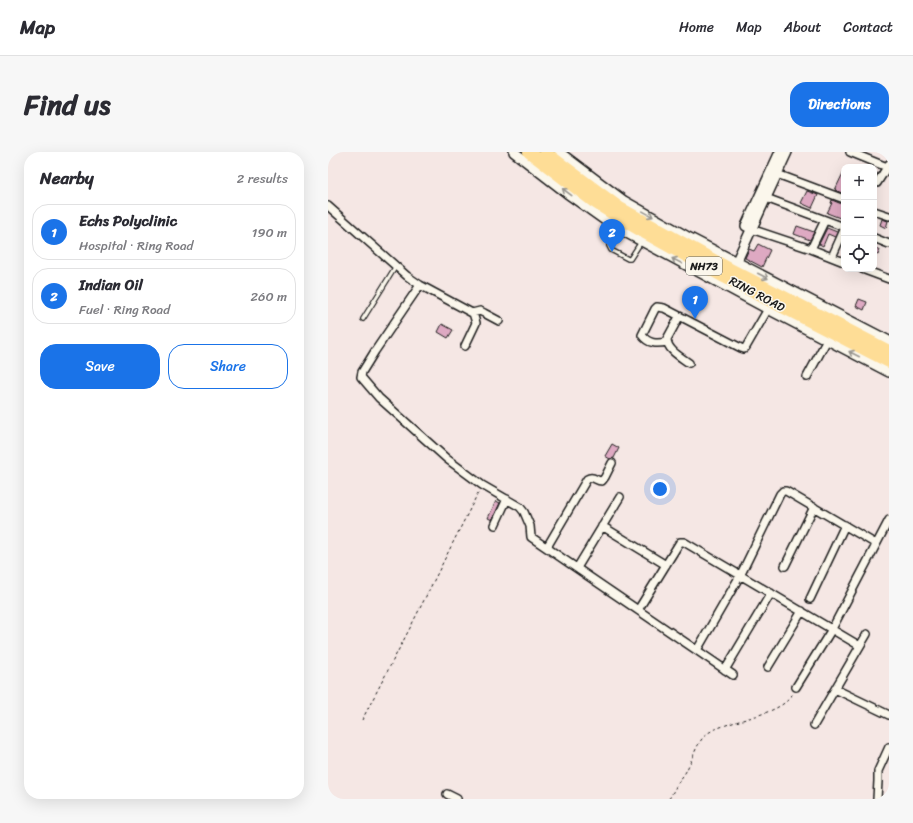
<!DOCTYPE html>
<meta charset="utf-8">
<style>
:root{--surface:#fff;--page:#f7f7f7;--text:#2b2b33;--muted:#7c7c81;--line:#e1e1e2;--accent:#1a73e8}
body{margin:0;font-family:Sriracha,sans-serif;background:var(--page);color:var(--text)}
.controls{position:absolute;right:12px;top:12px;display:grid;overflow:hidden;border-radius:8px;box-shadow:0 4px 16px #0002}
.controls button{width:36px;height:36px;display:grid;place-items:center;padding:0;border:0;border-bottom:1px solid var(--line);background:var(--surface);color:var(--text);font:20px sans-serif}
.you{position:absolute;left:332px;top:337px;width:14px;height:14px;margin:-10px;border:3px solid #fff;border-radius:50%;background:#1a73e8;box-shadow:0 0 0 6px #1a73e833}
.badge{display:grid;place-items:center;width:26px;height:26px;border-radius:50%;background:var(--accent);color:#fff;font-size:13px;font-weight:700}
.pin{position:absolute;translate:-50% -33px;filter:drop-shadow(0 1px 2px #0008)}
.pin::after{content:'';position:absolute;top:21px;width:14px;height:12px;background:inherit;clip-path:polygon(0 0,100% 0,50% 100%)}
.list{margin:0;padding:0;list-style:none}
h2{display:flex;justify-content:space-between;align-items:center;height:52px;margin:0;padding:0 16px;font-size:17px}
h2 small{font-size:13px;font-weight:400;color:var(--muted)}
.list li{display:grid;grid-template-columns:26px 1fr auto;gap:12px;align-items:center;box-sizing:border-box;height:56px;margin:0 8px 8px;padding:0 8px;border:1px solid var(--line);border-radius:16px}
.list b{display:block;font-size:15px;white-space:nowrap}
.list p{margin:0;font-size:13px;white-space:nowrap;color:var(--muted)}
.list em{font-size:13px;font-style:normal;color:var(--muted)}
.actions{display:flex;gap:8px;padding:12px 16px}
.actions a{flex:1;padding:9px 0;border:1px solid var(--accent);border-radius:16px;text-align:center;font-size:14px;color:var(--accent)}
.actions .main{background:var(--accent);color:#fff}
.icon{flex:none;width:22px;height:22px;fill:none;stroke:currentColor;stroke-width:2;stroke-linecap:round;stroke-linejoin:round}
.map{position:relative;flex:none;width:561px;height:647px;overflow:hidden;border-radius:16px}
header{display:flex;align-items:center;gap:24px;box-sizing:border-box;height:56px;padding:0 20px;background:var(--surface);border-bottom:1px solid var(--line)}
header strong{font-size:19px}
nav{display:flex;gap:22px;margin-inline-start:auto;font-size:14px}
.intro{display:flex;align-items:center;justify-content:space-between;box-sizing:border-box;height:96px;padding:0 24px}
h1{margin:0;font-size:28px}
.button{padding:10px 18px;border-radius:16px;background:var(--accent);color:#fff;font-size:14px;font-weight:700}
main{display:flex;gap:24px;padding:0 24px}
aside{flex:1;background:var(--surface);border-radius:16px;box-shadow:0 4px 16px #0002}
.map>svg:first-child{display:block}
</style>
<header>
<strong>Map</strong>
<nav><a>Home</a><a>Map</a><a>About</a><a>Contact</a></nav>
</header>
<div class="intro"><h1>Find us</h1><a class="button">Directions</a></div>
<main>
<aside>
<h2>Nearby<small>2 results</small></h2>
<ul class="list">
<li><span class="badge">1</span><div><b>Echs Polyclinic</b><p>Hospital · Ring Road</p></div><em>190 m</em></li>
<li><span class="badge">2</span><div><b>Indian Oil</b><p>Fuel · Ring Road</p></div><em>260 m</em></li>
</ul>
<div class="actions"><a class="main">Save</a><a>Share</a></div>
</aside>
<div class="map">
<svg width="561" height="647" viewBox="0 0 561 647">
<rect width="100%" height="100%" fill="#f5e7e4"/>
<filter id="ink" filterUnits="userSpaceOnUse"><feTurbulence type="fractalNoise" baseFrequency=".025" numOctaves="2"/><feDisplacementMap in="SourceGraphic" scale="8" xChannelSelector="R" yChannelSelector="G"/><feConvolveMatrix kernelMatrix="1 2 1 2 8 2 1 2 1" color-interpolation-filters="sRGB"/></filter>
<g filter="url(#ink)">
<!-- building -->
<path fill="#dea9c2" stroke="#1c1c1c" d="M516,19v23l-9,-4z
M479,39l11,4 -6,13 -11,-5z
M504,48l12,5 -3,6 2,1 -3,6 -13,-5 5,-10h-1z
M554,67l6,2 -2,7 -6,-3z
M469,74l17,6 -4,8 -16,-6z
M499,76l10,4 -2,5 -7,-3 -5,12 -4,-2z
M430,92l12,6 -8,17 -17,-9 4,-9 5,2z
M546,95l6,3 -2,5 -4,-2z
M531,147l8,3 -3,8 -8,-4z
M114,172l11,6 -5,8 -10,-6z
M284,292l7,4 -5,10 -4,1 -5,-3z
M168,349l4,2 -8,17 -4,-2z"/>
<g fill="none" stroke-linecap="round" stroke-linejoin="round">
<defs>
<path id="service" d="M284,75l-3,19 2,4 17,9h2l11,-17
M35,167l33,-53"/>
<path id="minor" d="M522,0l37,15
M449,22l67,25
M549,31l12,-19
M438,46l78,29
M0,54l79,70 13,9 52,28 8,-2 4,2 15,8
M546,59l15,5
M420,76l63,21 33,13
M546,86l15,6
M483,97l14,-29
M504,105l12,-27
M534,117l27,10
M92,133l-45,66 -13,21 -1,5 18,21 68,61 35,26 38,22 4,5 6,14 1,11 202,138
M351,165l-12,22c0,11 14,18 22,24
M339,190c-10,2 -19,2 -25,-7l13,-26 2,-2 7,1 77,40 3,1 2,-2 22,-38
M137,194l10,-21 1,-2 -3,-10
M479,225l20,-37
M167,373l12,-26
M274,374l64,39
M219,395l40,-68c7,-4 8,2 15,2l3,-4 7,-14
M457,414l29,-59
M249,416l43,-71
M482,447l35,-74
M310,458l42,-68h4l176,104
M369,498l44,-76 39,-80 3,-3h3l90,53
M440,515l34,-56
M397,518l46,-77
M468,535l36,-58 57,-109
M507,537l54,26
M486,573l53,-91
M119,642l10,5
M549,647l1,-18v-10l11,-24"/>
<path id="tertiary" d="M186,0l53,41 45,32 156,84 121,63
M231,0l65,49 62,35 203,105
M418,74l34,-74
M406,115l53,-115"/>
<path id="trunk" d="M201,0l65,50 22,14 29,17 79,44 165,85
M217,0l75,56 110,61 159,82"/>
</defs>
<!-- service casing -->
<use href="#service" stroke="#1c1c1c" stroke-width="6"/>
<!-- minor casing -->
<use href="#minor" stroke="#1c1c1c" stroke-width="10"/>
<!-- tertiary casing -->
<use href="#tertiary" stroke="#1c1c1c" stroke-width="12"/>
<!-- trunk casing -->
<use href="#trunk" stroke="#1c1c1c" stroke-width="15"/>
<!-- path -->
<path stroke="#1c1c1c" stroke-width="1" stroke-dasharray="3 3" stroke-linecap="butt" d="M34,568l49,-94 68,-135
M341,647c3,-5 6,-11 9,-16 3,-5 8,-10 10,-16 6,-11 9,-26 20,-34 22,-14 74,-17 85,-40"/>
<!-- service -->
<use href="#service" stroke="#fbf7ec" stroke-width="3.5"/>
<!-- minor -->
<use href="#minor" stroke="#fbf7ec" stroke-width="7"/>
<!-- tertiary -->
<use href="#tertiary" stroke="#fbf7ec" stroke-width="9"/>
<!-- trunk -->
<use href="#trunk" stroke="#fedd96" stroke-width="12"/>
</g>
<!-- one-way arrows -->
<defs><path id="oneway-shaft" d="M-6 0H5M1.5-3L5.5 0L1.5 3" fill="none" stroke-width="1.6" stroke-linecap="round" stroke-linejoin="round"/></defs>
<g stroke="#97948e">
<use href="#oneway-shaft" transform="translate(239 40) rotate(-143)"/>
<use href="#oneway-shaft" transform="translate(320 62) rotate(29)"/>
<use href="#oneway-shaft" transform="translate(349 109) rotate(-152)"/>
<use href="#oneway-shaft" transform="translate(435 124) rotate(27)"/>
<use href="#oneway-shaft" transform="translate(526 202) rotate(-153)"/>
</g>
</g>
<g text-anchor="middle" stroke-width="3" stroke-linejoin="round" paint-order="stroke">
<!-- shield labels -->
<rect fill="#fbf7ec" stroke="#5f5e5a" stroke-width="1" x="358" y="105" width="36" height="18" rx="3"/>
<g font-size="11" font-weight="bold" fill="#1c1c1c">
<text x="376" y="118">NH73</text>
</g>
<!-- street labels -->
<g font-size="12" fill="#1c1c1c" stroke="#fbf7ec">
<text transform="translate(429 142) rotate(28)" y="4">RING ROAD</text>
</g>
</g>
</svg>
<div class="controls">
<button>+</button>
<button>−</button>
<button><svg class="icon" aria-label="locate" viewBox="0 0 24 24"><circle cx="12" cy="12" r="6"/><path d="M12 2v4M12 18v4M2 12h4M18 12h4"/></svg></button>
</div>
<div class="you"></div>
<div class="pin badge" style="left:367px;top:167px">1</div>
<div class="pin badge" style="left:284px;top:100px">2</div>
</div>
</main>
